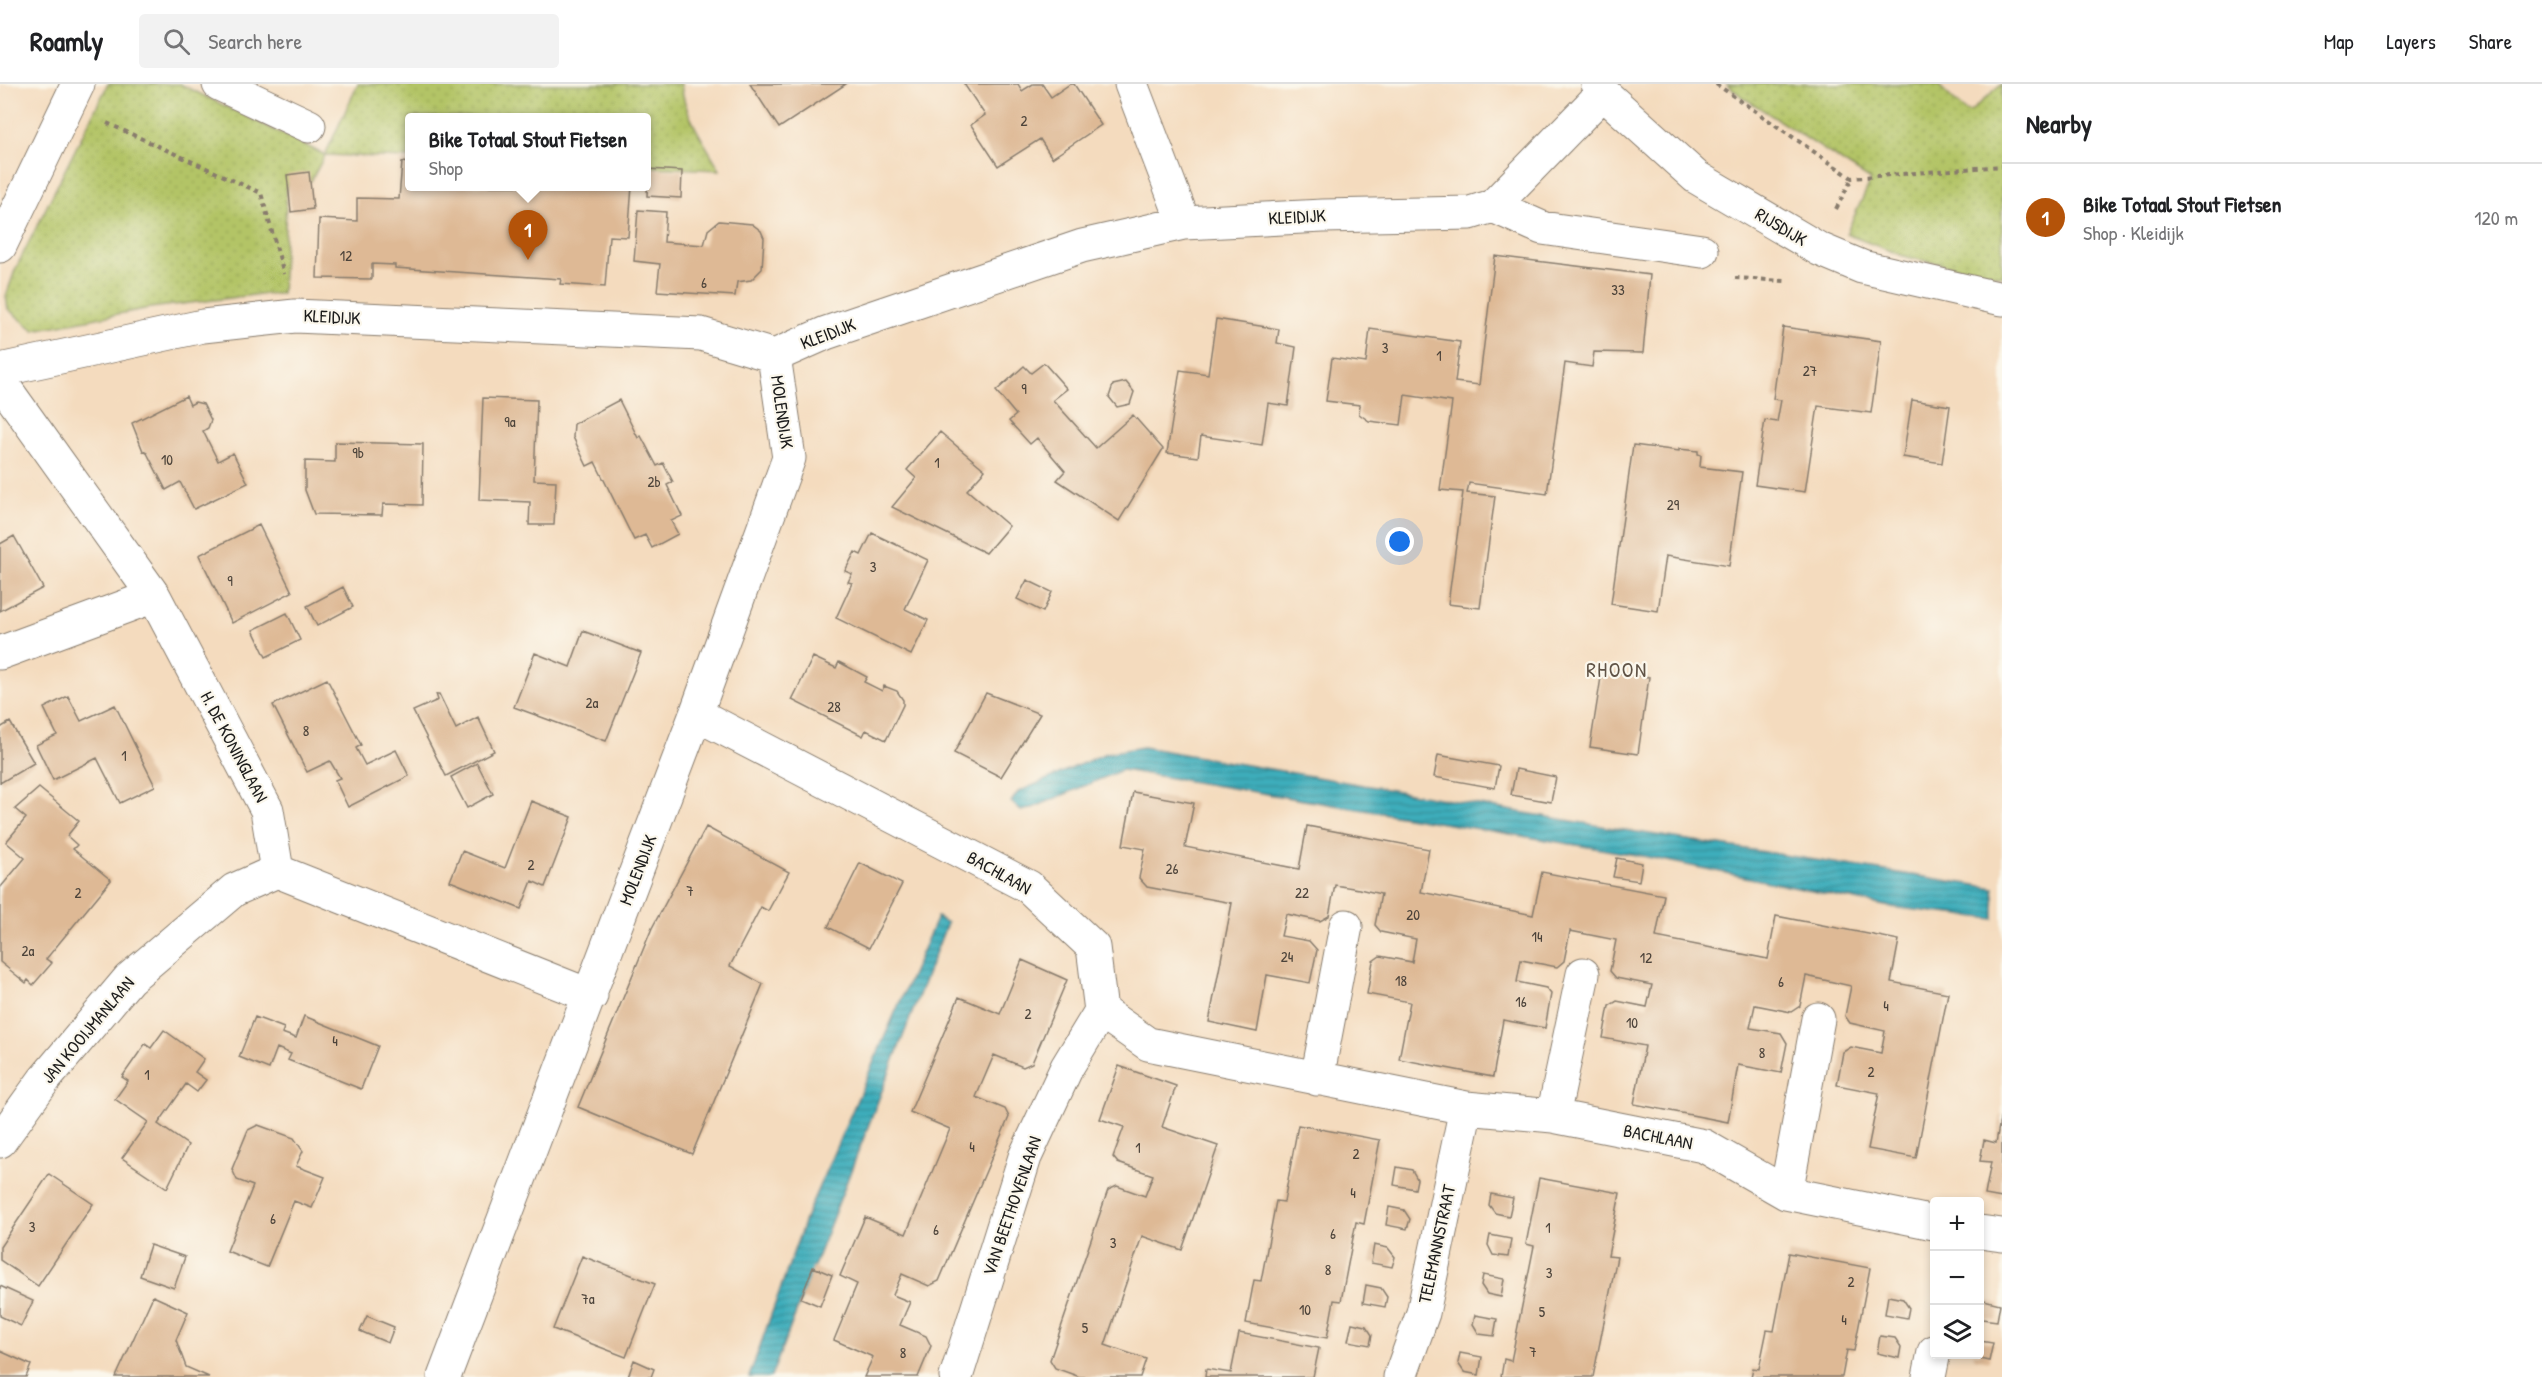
<!DOCTYPE html>
<meta charset="utf-8">
<style>
:root{--surface:#fff;--page:#f2f2f2;--text:#202124;--muted:#757577;--line:#e0e0e0;--accent:#b45309}
body{margin:0;font-family:"Patrick Hand",sans-serif;background:var(--page);color:var(--text)}
.controls{position:absolute;right:18px;bottom:18px;display:grid;overflow:hidden;border-radius:6px;box-shadow:0 3px 9px #0003}
.controls button{width:54px;height:54px;display:grid;place-items:center;padding:0;border:0;border-bottom:2px solid var(--line);background:var(--surface);color:var(--text);font:30px sans-serif}
.you{position:absolute;left:1400px;top:458px;width:21px;height:21px;margin:-15px;border:4px solid #fff;border-radius:50%;background:#1a73e8;box-shadow:0 0 0 9px #1a73e833}
.badge{display:grid;place-items:center;width:39px;height:39px;border-radius:50%;background:var(--accent);color:#fff;font-size:20px;font-weight:700}
.pin{position:absolute;translate:-50% -50px;filter:drop-shadow(0 2px 3px #0008)}
.pin::after{content:'';position:absolute;top:32px;width:21px;height:18px;background:inherit;clip-path:polygon(0 0,100% 0,50% 100%)}
.popup{position:absolute;left:405px;top:29px;width:246px;height:78px;box-sizing:border-box;display:grid;place-content:center;border-radius:6px;background:var(--surface);filter:drop-shadow(0 2px 4px #0005);font-size:20px;white-space:nowrap;color:var(--muted)}
.popup b{font-size:22px;color:var(--text)}
.popup::after{content:'';position:absolute;left:50%;top:100%;margin-left:-12px;border:12px solid transparent;border-top-color:var(--surface)}
.list{margin:0;padding:0;list-style:none}
h2{display:flex;justify-content:space-between;align-items:center;height:78px;margin:0;padding:0 24px;font-size:26px}
h2 small{font-size:20px;font-weight:400;color:var(--muted)}
.list li{display:grid;grid-template-columns:39px 1fr auto;gap:18px;align-items:center;box-sizing:border-box;height:108px;padding:0 24px;border-top:2px solid var(--line)}
.list b{display:block;font-size:22px;white-space:nowrap}
.list p{margin:0;font-size:20px;white-space:nowrap;color:var(--muted)}
.list em{font-size:20px;font-style:normal;color:var(--muted)}
.icon{flex:none;width:33px;height:33px;fill:none;stroke:currentColor;stroke-width:2;stroke-linecap:round;stroke-linejoin:round}
.map{position:relative;flex:none;width:2002px;height:1293px;overflow:hidden}
header{display:flex;align-items:center;gap:36px;box-sizing:border-box;height:84px;padding:0 30px;background:var(--surface);border-bottom:2px solid var(--line)}
header strong{font-size:28px}
nav{display:flex;gap:33px;margin-inline-start:auto;font-size:21px}
.search{width:420px;height:54px;background:var(--page);display:flex;align-items:center;gap:15px;box-sizing:border-box;padding:0 21px;border-radius:6px;color:var(--muted);font-size:22px}
main{display:flex}
aside{flex:1;background:var(--surface)}
.map>svg:first-child{display:block}
</style>
<header>
<strong>Roamly</strong>
<div class="search"><svg class="icon" aria-label="search" viewBox="0 0 24 24"><circle cx="10" cy="10" r="6"/><path d="M15 15l6 6"/></svg>Search here</div>
<nav><a>Map</a><a>Layers</a><a>Share</a></nav>
</header>
<main>
<div class="map">
<svg width="2002" height="1293" viewBox="0 0 2002 1293">
<defs>
<pattern id="grass-dots" width="8" height="8" patternUnits="userSpaceOnUse" patternTransform="scale(1.5)"><rect width="8" height="8" fill="#b3c466"/><path d="M2 2h.1M6 6h.1" fill="none" stroke="#99a858" stroke-width="1.8" stroke-linecap="round"/></pattern>
<pattern id="water-rules" width="6" height="5" patternUnits="userSpaceOnUse" patternTransform="scale(1.5)"><rect width="6" height="5" fill="#3eadbb"/><path d="M0 2.5h6" fill="none" stroke="#338c97"/></pattern>
</defs>
<rect width="100%" height="100%" fill="#fbf7ec"/>
<filter id="ink" filterUnits="userSpaceOnUse"><feTurbulence type="fractalNoise" baseFrequency=".0167" numOctaves="2"/><feDisplacementMap in="SourceGraphic" scale="12" xChannelSelector="R" yChannelSelector="G"/><feConvolveMatrix kernelMatrix="1 2 1 2 8 2 1 2 1" color-interpolation-filters="sRGB"/></filter>
<filter id="wash" filterUnits="userSpaceOnUse"><feTurbulence type="fractalNoise" baseFrequency=".008" numOctaves="4" result="noise"/><feDisplacementMap in="SourceGraphic" scale="24" xChannelSelector="R" yChannelSelector="G"/><feGaussianBlur stdDeviation="1.35" result="paint"/><feColorMatrix in="noise" values="0 0 0 0 0 0 0 0 0 0 0 0 0 0 0 0 0 1.4 0 .05"/><feComposite in="paint" operator="in"/></filter>
<g filter="url(#wash)">
<rect width="100%" height="100%" fill="#f4dbbe"/>
<!-- grass -->
<path fill="url(#grass-dots)" stroke="#687041" stroke-width="1.5" d="M108,0h72l145,71 33,-71h323c3,31 24,59 39,86l-73,-3 -1,-50h-236l-1,41 -84,-3 -14,26 -24,3 -5,110h-20l-112,14 -116,22 -26,-21 -2,-13 9,-26z
M1727,0h210l28,27 5,1 32,-28v192l-96,-19 -60,-23 25,-54 -130,-84z"/>
<!-- water -->
<path fill="url(#water-rules)" stroke="#2d646c" stroke-width="1.5" d="M1143,663l481,83 370,58v31l-104,-12 -247,-51 -521,-86 -92,39 -9,2 -10,-9 7,-10 88,-39z
M937,833l10,6 -176,454h-22l58,-163z"/>
<g id="blocks">
<!-- building -->
<path fill="#deb995" d="M750,0h96l-67,44z
M964,0h54l4,7 11,-7h9l9,13 19,-13h4l27,41 -49,33 -12,-19 -42,27 -27,-41 14,-10z
M402,78l8,1v23h222l-4,51 -19,-1 -4,51 -45,-3 1,-5 -166,-11v-3l-23,-1v15l-55,-1 2,-59 38,2v-23l42,1z
M648,85l34,2 -1,27 -34,-2z
M309,88l4,37 -22,3 -4,-37z
M638,126l28,2 -2,30 40,3 4,-15 11,-9 33,3 9,7 3,7 -2,31 -11,11 -14,2 -2,14 -78,-5 3,-27 -26,-3z
M1495,172l155,19 -7,78 -49,-1 -2,15 -27,-4 -18,131 -78,-11 -2,10 28,3 -15,112 -32,-4 15,-112 -23,-2 12,-88 -47,-7 -4,30 -32,-4 -10,-7 1,-9 -34,-4 6,-43 34,5 4,-34 90,13 -5,40 24,3z
M1216,235l63,10 -2,14 19,4 -8,59 -20,-3 -6,42 -61,-9 -3,21 -31,-4 13,-83 28,4z
M1783,243l98,14 -10,72 -53,-7 -13,86 -50,-7 10,-65 12,2 4,-22 -8,-1z
M1044,279l23,26 -14,11 43,48 37,-33 30,34 -44,72 -62,-41 8,-9 -28,-33 -7,6 -21,-23 7,-6 -20,-24 28,-25 7,7z
M1126,298l8,10 -4,12 -13,3 -8,-10 4,-12z
M186,312l4,9 5,-3 8,2 8,16 -3,8 -5,3 15,30 15,-8 15,30 -54,26 -14,-27 -14,8 -19,-37 -4,-2 -11,-28z
M483,314l54,2 -3,80 22,1 -2,44h-25l1,-23 -51,-2z
M619,316l19,38 3,-2 16,30 6,-3 10,19 -6,3 15,31 -11,5 7,13 -26,14 -7,-13 -11,5 -39,-78 -8,4 -14,-29 1,-13z
M1912,316l38,6 -8,57 -39,-6z
M940,348l45,38 -18,20 42,36 -23,27 -94,-46 24,-29 -9,-8z
M335,358l88,2 -1,61 -39,-1 -1,11 -68,-1 -9,-24v-29l30,1z
M1633,361l46,6v-2l19,2v3l3,1 -1,12 42,5 -13,94 -63,-10 -8,55 -47,-7z
M259,441l33,67 -60,31 -33,-68z
M872,449l56,27 -23,49 23,11 -17,35 -75,-37 16,-35 -4,-1 4,-8 -7,-3 10,-19 6,3z
M14,452l29,52 -43,23v-67z
M1027,496l25,12 -9,20 -26,-13z
M343,503l10,20 -36,19 -10,-20z
M287,529l13,27 -34,17 -13,-27z
M583,547l58,22 -35,88 -92,-34 21,-54 35,14z
M813,573l23,11 3,-6 28,15 -3,5 18,9 2,-5 13,5 6,9v5l-17,35 -20,-10 -3,6 -71,-36z
M1602,587l47,6 -11,77 -48,-7z
M327,595l34,66 -5,3 9,17 31,-15 13,26 -61,31 -13,-27 5,-2 -10,-17 -23,11 -34,-67z
M986,609l54,21 -39,63 -47,-24z
M436,610h3l17,35 22,-12 16,34 -48,25 -33,-65 25,-11z
M68,612l13,25 34,-16 40,81 -35,17 -23,-45 -44,22 -17,-35 21,-10 -13,-27z
M10,638l24,41 -34,20v-55z
M1438,671l61,11 -4,22 -61,-11z
M477,679l16,31 -26,14 -16,-31z
M1516,685l40,8 -5,25 -40,-7z
M39,704l40,33 -12,15 10,9 -4,4 38,31 -65,79 6,4 -19,22 -5,-5 -2,3 -26,-21v-74l25,-30 -19,-16 20,-24 -11,-9z
M1133,708l61,11 -9,44 114,22 8,-43 122,23 -8,43 112,23 9,-43 122,23 -8,42 112,22 8,-43 123,24 -8,42 57,11 -32,165 -48,-9 11,-56 -42,-8 6,-33 8,-5 30,6 4,-22 -35,-8 -5,-7 6,-30 -45,-10 -6,30 -9,6 -36,-7 -5,23 31,5 6,10 -6,30 -43,-8 -10,57 -94,-18 11,-58 -42,-8 6,-32 8,-5 30,6 5,-22 -36,-7 -6,-7 6,-31 -46,-9 -6,30 -7,6 -36,-7 -4,22 29,6 5,6 -6,34 -42,-8 -10,57 -94,-18 11,-57 -43,-8 6,-33 7,-5 32,6 4,-23 -35,-7 -6,-7 6,-31 -22,-5 -24,-4 -6,31 -9,5 -34,-7 -5,22 28,5 8,9 -7,33 -43,-8 -10,57 -48,-10 23,-119 -85,-16 -8,-9 6,-29 -22,-4z
M531,717l41,16 -27,70 -13,-6 -11,28 -71,-28 12,-30 43,17z
M706,743l83,45 -21,39 -7,-4 -31,59 33,18 -71,170 -114,-47 74,-179z
M1617,774l25,5 -3,18 -26,-4z
M860,779l42,21 -33,64 -41,-21z
M1022,876l45,20 -35,83 -9,4 -29,-12 -18,42 29,12 4,8 -70,164 -10,5 -27,-12 -9,21 17,7 -10,23 26,11 5,10 -13,31h-54l9,-20 -39,-17 23,-56 -17,-8 25,-59 41,17 44,-105 -40,-17 49,-115 41,17z
M304,932l74,30 -17,43 -73,-29 3,-6 -14,-6 -8,21 -30,-12 16,-40 29,11 -2,5 14,5z
M164,946l40,29 -9,13 11,8 -9,12 -11,-8 -28,40 30,21 -21,43 -45,-30 26,-36 -33,-23 13,-18 -6,-4 23,-33 6,4z
M1119,982l57,20 -14,41 56,19 -36,104 -40,-14 -37,109 41,14 -6,18h-60l-25,-9 -5,-8 58,-170 9,-4 28,10 8,-21 -35,-12 -5,-6 11,-30 -24,-8z
M2001,1030h1v84l-17,-3 6,-33 -11,-1 4,-21 12,3z
M258,1041l36,13 9,13 -7,15 29,11 -13,31 -18,-7 -27,66 -40,-16 26,-65 -16,-6 -5,-11 16,-39z
M1298,1041l82,15 -16,84 -8,-2 -15,79 -7,-1 -7,38 -81,-15 8,-43 7,1 15,-80 8,1z
M1397,1083l15,3 5,9 -2,10 -21,-4z
M49,1090l44,30 -55,82 -38,-26v-13z
M1539,1094l81,15 -12,63 9,1 -24,120h-92l3,-18 7,2 23,-115 -8,-2z
M1491,1110l22,4 -4,18 -14,-3 -6,-8z
M1389,1123l15,3 6,9 -3,10 -21,-4z
M1490,1151l21,4 -3,18 -15,-2 -5,-10z
M150,1161l35,12 -11,31 -34,-12z
M1374,1161l14,3 7,9 -3,10 -21,-4z
M1789,1169l81,15 -16,83 -7,-1 -5,27h-91l2,-9 6,1 8,-39 7,1z
M582,1172l73,28 -29,73 -73,-28z
M813,1183l19,8 -12,31 -19,-8z
M1483,1191l21,4 -3,18 -14,-3 -6,-9z
M1366,1201l15,3 6,9 -2,10 -22,-4z
M0,1202l33,15 -12,25 -21,-10z
M153,1212l35,16 -12,28 10,27 23,10h-93z
M1888,1212l15,3 6,9 -2,10 -22,-4z
M1980,1215l20,5 -3,17 -15,-2 -2,-5z
M1475,1231l22,4 -3,17 -15,-2 -6,-10z
M367,1232l27,11 -6,16 -28,-12z
M1352,1239l14,3 6,9 -2,10 -22,-4z
M1239,1249l80,15 -6,29h-108l1,-8 25,4z
M1880,1252l15,2 6,9 -2,11 -22,-5z
M1980,1257l13,2 -4,18 -14,-3 -2,-4h7z
M0,1267l31,14 -5,12h-26z
M1460,1269l22,4 -3,18 -15,-3 -6,-9z
M634,1276l20,9 -3,8h-23z"/>
</g>
</g>
<g filter="url(#ink)">
<use href="#blocks" fill-opacity="0" stroke="#887c6d" stroke-width="1.5"/>
<g fill="none" stroke-linecap="round" stroke-linejoin="round">
<defs>
<path id="minor" d="M219,0l90,42
M1131,0l53,139
M1598,0l5,9 93,84 123,72 43,18 140,32
M1493,122l49,22 160,23
M0,162l78,-162
M0,286l203,-44 92,-10 406,18 73,22 52,-23 256,-87 102,-23 139,-7 147,-3 23,-7 110,-113
M0,297l154,215 113,214 10,61 314,125
M0,569l154,-57
M696,630l333,173 64,60 8,64 47,33 318,64 87,8 151,30 82,47 148,30
M1317,995l29,-153
M1553,1032l30,-142
M0,1057l44,-61 85,-101 105,-89 43,-19
M1786,1109l32,-174
M1980,1148l22,3
M444,1293l252,-663 93,-256 -15,-102
M956,1293l69,-220 42,-90 34,-56
M1400,1293l23,-64 43,-205
M1929,1293l5,-25"/>
</defs>
<!-- minor casing -->
<use href="#minor" stroke="#887c6d" stroke-width="35"/>
<!-- path -->
<path stroke="#887c6d" stroke-width="4" stroke-dasharray="4.5 4.5" stroke-linecap="butt" d="M1716,0l136,94 150,-12
M107,39l154,70 23,81
M1836,125l16,-31
M1735,194l50,3"/>
<!-- minor -->
<use href="#minor" stroke="#fff" stroke-width="33"/>
</g>
</g>
<g text-anchor="middle" stroke-width="4.5" stroke-linejoin="round" paint-order="stroke">
<!-- number labels -->
<g font-size="15" fill="#4c433a">
<text x="1024" y="42">2</text>
<text x="346" y="177">12</text>
<text x="704" y="204">6</text>
<text x="1618" y="211">33</text>
<text x="1385" y="269">3</text>
<text x="1439" y="277">1</text>
<text x="1810" y="292">27</text>
<text x="1024" y="310">9</text>
<text x="510" y="343">9a</text>
<text x="358" y="374">9b</text>
<text x="167" y="381">10</text>
<text x="937" y="384">1</text>
<text x="654" y="403">2b</text>
<text x="1673" y="426">29</text>
<text x="873" y="488">3</text>
<text x="230" y="502">9</text>
<text x="592" y="624">2a</text>
<text x="834" y="628">28</text>
<text x="306" y="652">8</text>
<text x="124" y="677">1</text>
<text x="531" y="786">2</text>
<text x="1172" y="790">26</text>
<text x="690" y="812">7</text>
<text x="78" y="814">2</text>
<text x="1302" y="814">22</text>
<text x="1413" y="836">20</text>
<text x="1537" y="858">14</text>
<text x="28" y="872">2a</text>
<text x="1287" y="878">24</text>
<text x="1646" y="879">12</text>
<text x="1401" y="902">18</text>
<text x="1781" y="903">6</text>
<text x="1521" y="923">16</text>
<text x="1886" y="927">4</text>
<text x="1028" y="935">2</text>
<text x="1632" y="944">10</text>
<text x="335" y="962">4</text>
<text x="1762" y="974">8</text>
<text x="1871" y="993">2</text>
<text x="147" y="996">1</text>
<text x="972" y="1068">4</text>
<text x="1138" y="1069">1</text>
<text x="1356" y="1075">2</text>
<text x="1353" y="1114">4</text>
<text x="273" y="1140">6</text>
<text x="32" y="1148">3</text>
<text x="1548" y="1149">1</text>
<text x="936" y="1151">6</text>
<text x="1333" y="1155">6</text>
<text x="1113" y="1164">3</text>
<text x="1328" y="1191">8</text>
<text x="1549" y="1194">3</text>
<text x="1851" y="1203">2</text>
<text x="588" y="1220">7a</text>
<text x="1305" y="1231">10</text>
<text x="1542" y="1233">5</text>
<text x="1844" y="1241">4</text>
<text x="1085" y="1249">5</text>
<text x="1533" y="1273">7</text>
<text x="903" y="1274">8</text>
</g>
<!-- street labels -->
<g font-size="18" fill="#1c1c1c" stroke="#fbf7ec">
<text transform="translate(1297 133) rotate(-3)" y="6">KLEIDIJK</text>
<text transform="translate(1781 143) rotate(31)" y="6">RIJSDIJK</text>
<text transform="translate(332 233) rotate(3)" y="6">KLEIDIJK</text>
<text transform="translate(828 250) rotate(-21)" y="6">KLEIDIJK</text>
<text transform="translate(782 328) rotate(82)" y="6">MOLENDIJK</text>
<text transform="translate(234 663) rotate(62)" y="6">H. DE KONINGLAAN</text>
<text transform="translate(638 786) rotate(-69)" y="6">MOLENDIJK</text>
<text transform="translate(999 789) rotate(29)" y="6">BACHLAAN</text>
<text transform="translate(88 946) rotate(-50)" y="6">JAN KOOIJMANLAAN</text>
<text transform="translate(1658 1053) rotate(11)" y="6">BACHLAAN</text>
<text transform="translate(1012 1122) rotate(-71)" y="6">VAN BEETHOVENLAAN</text>
<text transform="translate(1437 1160) rotate(-78)" y="6">TELEMANNSTRAAT</text>
</g>
<!-- quarter labels -->
<g font-size="21" letter-spacing="1.5" fill="#605346" stroke="#fbf7ec">
<text x="1617" y="593">RHOON</text>
</g>
</g>
</svg>
<div class="controls">
<button>+</button>
<button>−</button>
<button><svg class="icon" aria-label="layers" viewBox="0 0 24 24"><path d="M12 4l9 5-9 5-9-5zM3 14l9 5 9-5"/></svg></button>
</div>
<div class="you"></div>
<div class="pin badge" style="left:528px;top:176px">1</div>
<div class="popup"><b>Bike Totaal Stout Fietsen</b>Shop</div>
</div>
<aside>
<h2>Nearby<small></small></h2>
<ul class="list">
<li><span class="badge">1</span><div><b>Bike Totaal Stout Fietsen</b><p>Shop · Kleidijk</p></div><em>120 m</em></li>
</ul>
</aside>
</main>
